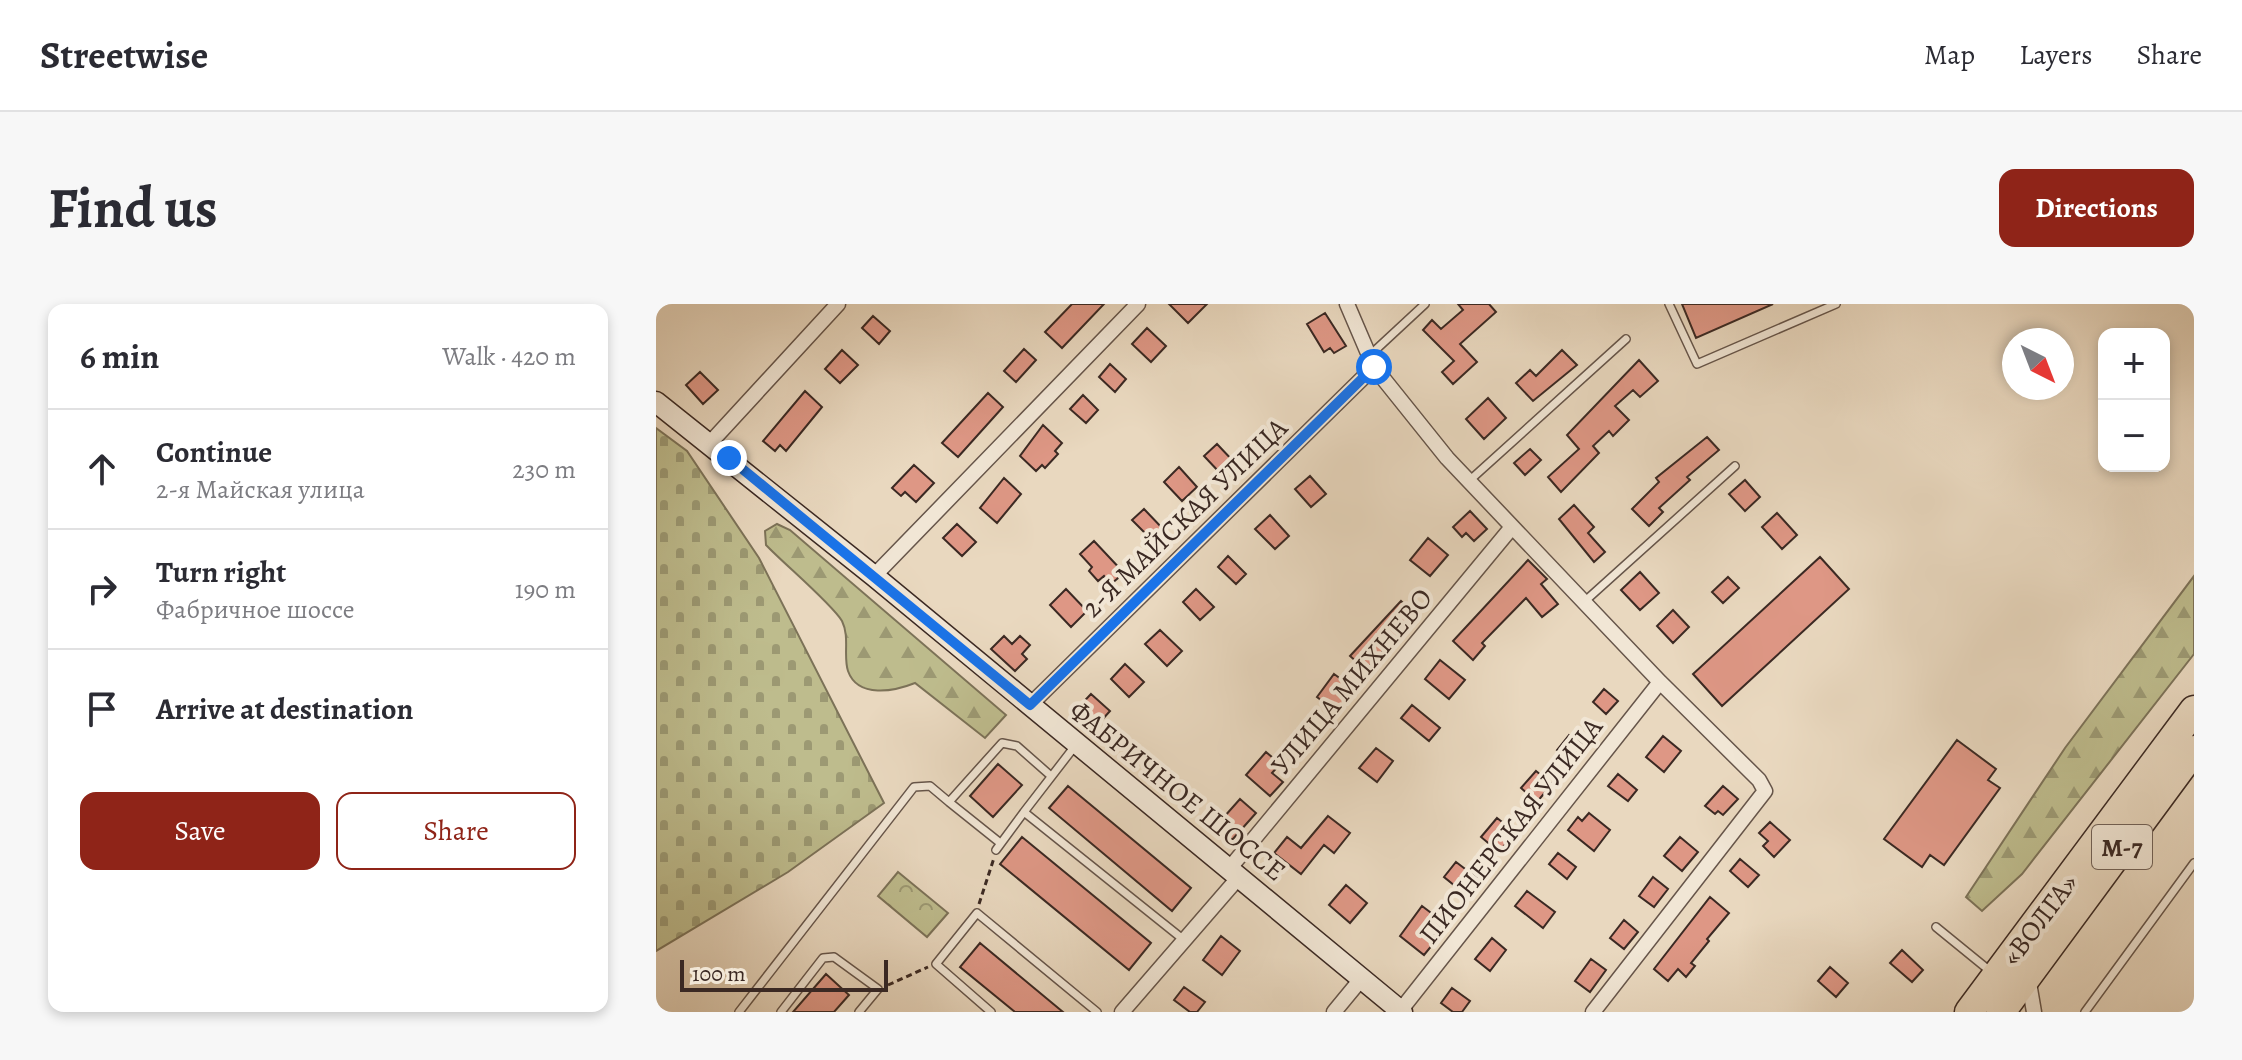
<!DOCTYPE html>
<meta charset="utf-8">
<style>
:root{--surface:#fff;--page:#f7f7f7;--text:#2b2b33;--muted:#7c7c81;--line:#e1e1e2;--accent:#8f2418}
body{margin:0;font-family:Alegreya,serif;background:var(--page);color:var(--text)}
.controls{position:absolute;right:24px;top:24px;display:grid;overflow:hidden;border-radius:16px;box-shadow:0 4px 12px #0003}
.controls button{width:72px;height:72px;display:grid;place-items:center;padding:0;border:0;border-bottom:2px solid var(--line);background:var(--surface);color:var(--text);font:40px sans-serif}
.compass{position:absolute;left:1346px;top:24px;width:72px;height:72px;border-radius:50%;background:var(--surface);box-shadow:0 4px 12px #0003;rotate:138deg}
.scale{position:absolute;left:24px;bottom:20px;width:208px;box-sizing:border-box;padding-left:8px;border:4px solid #3b2923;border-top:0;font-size:22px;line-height:28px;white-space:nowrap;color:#3b2923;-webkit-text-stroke:6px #f1e6d5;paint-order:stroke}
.stop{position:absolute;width:24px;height:24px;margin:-18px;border:6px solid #1a73e8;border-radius:50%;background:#fff}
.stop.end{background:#1a73e8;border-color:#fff;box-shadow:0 2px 8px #0008}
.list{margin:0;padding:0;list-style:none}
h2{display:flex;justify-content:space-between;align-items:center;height:104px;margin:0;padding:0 32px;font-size:34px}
h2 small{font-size:26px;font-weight:400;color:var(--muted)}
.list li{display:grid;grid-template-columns:52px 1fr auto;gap:24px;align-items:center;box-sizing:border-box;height:120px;padding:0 32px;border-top:2px solid var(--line)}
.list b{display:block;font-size:30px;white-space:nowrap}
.list p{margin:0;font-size:26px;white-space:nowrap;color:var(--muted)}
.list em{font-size:26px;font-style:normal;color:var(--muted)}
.actions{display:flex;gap:16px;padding:24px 32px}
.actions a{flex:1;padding:18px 0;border:2px solid var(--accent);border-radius:16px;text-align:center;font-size:28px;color:var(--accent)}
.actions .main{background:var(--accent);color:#fff}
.icon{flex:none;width:44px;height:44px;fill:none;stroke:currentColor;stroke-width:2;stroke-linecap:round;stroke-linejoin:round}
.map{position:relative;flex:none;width:1538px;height:708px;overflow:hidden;border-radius:16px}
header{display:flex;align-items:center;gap:48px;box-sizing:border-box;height:112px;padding:0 40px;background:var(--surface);border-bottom:2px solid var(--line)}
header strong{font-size:38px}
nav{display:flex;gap:44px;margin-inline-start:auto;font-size:28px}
.intro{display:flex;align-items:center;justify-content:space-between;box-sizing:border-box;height:192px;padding:0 48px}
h1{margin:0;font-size:56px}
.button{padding:20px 36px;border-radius:16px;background:var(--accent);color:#fff;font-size:28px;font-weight:700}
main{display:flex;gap:48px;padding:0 48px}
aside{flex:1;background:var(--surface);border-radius:16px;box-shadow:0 4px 12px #0003}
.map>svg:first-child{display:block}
</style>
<header>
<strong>Streetwise</strong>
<nav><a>Map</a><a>Layers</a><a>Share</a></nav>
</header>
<div class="intro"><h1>Find us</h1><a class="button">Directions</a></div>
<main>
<aside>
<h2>6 min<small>Walk · 420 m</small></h2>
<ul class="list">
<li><svg class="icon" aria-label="ahead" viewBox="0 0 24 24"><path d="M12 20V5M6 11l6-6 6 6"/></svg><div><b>Continue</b><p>2-я Майская улица</p></div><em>230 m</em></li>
<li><svg class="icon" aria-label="right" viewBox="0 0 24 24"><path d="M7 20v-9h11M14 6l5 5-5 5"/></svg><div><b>Turn right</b><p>Фабричное шоссе</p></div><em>190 m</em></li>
<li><svg class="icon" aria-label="arrive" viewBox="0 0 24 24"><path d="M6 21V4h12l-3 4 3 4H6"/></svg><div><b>Arrive at destination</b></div></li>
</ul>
<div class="actions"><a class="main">Save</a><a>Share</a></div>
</aside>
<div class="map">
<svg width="1538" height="708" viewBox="0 0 1538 708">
<defs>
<pattern id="forest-firs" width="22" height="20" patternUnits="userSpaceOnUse" patternTransform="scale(2)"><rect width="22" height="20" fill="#bebc8d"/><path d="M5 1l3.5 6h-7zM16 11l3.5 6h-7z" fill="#9c9973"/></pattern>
<pattern id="cemetery-stones" width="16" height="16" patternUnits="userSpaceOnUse" patternTransform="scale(2)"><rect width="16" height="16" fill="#bebc8d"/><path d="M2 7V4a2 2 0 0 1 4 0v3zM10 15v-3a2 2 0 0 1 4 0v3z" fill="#9c9973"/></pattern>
<pattern id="park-crowns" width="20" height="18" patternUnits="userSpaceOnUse" patternTransform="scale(2)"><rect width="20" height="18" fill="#bebc8d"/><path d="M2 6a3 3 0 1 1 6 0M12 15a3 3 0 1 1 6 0" fill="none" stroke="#9c9973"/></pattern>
</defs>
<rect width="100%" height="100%" fill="#e9d8bf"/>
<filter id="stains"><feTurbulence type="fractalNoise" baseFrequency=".0025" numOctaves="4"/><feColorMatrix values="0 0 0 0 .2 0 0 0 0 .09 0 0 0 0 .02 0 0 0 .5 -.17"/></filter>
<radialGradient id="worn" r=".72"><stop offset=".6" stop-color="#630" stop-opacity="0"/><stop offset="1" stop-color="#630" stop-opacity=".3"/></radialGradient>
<!-- forest -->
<path fill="url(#forest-firs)" stroke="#7c7258" stroke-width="2" d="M121,220l13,6 216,185 -21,23 -70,-55c-20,8 -57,16 -67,-12 -5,-15 2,-34 -6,-50 -10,-17 -59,-58 -76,-76l-1,-14z
M1538,272v78l-172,220 -40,37 -16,-14 99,-149z"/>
<!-- cemetery -->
<path fill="url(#cemetery-stones)" stroke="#7c7258" stroke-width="2" d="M0,124l31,23 72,107 125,245 -96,69 -132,79z"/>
<!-- park -->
<path fill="url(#park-crowns)" stroke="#7c7258" stroke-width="2" d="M242,568l50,41 -21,24 -49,-41z"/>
<!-- building -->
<path fill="#de9785" stroke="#3b2923" stroke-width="2" d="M416,0h32l-42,44 -17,-16z
M513,0h38l-19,19z
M802,0h31l7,8 -36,32 17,18 -24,22 -11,-12 12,-11 -31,-31 9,-10 9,9 22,-19z
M1026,0h91l-77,34z
M669,9l21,33 -12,7 -4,-5 -6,4 -17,-28z
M217,12l17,15 -11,13 -17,-16z
M491,24l19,18 -15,16 -19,-18z
M368,45l12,11 -20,22 -12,-11z
M186,46l16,15 -18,18 -15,-14z
M906,46l15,15 -44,36 -17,-18 14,-13 6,6z
M983,56l19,21 -18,16 -7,-7 -18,16 14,14 -16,16 -4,-5 -16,15 6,7 -38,39 -13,-15 31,-28 -12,-14z
M454,60l16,15 -11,13 -16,-15z
M44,68l18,18 -15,14 -17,-19z
M149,87l17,16 -36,44 -6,-6 -5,6 -12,-10z
M332,89l15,14 -45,50 -16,-14z
M427,91l15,15 -12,13 -16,-14z
M832,94l18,20 -22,21 -18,-20z
M387,121l19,18 -7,8 3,3 -13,14 -3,-3 -6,6 -16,-15z
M1051,133l12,13 -32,27 3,3 -31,28 4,4 -14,14 -17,-17 27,-27 -3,-4z
M561,140l17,18 -13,12 -17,-18z
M874,145l11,11 -16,15 -11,-12z
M258,161l20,18 -18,19 -11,-10 -4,4 -9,-8z
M523,163l18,20 -15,14 -18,-19z
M654,172l16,18 -15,13 -16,-18z
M348,174l17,16 -24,29 -17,-15z
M1089,176l15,17 -15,14 -16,-17z
M918,201l20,22 -6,6 17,19 -11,10 -35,-43z
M488,205l21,22 -11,11 -22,-22z
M814,207l17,18 -13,12 -8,-8 -4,4 -9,-10z
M1121,209l20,22 -15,14 -20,-22z
M614,211l19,21 -14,13 -20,-20z
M301,220l19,18 -14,14 -19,-18z
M772,234l20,17 -18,21 -20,-16z
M438,237l30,32 -13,11 -7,-8 -6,5 -9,-10 3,-4 -12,-13z
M572,252l18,18 -10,10 -18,-17z
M1164,253l29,32 -127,117 -29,-32z
M872,256l19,19 -6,5 17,20 -16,13 -16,-19 -44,45 3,3 -12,14 -20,-19z
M984,268l19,21 -19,17 -19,-20z
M1072,273l11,11 -16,15 -11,-11z
M410,285l21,22 -16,16 -21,-22z
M540,285l18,18 -14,13 -17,-18z
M745,297l15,14 -50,55 -16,-14z
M1017,306l16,17 -16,16 -16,-17z
M504,326l22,21 -15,15 -22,-22z
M348,332l8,8 8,-8 10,9 -8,9 5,5 -12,12 -24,-22z
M784,356l25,20 -16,19 -24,-20z
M469,360l19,18 -15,15 -18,-18z
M678,370l22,16 -18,23 -21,-16z
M948,385l14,12 -12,13 -13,-12z
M435,390l19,17 -18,20 -19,-18z
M756,401l28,23 -11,13 -28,-23z
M648,419l16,11 -12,15 -15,-11z
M913,431l14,10 -13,16 -13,-11z
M1007,432l18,15 -17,21 -18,-15z
M1301,436l39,29 -8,11 12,8 -56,77 -14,-10 -8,12 -38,-28z
M720,444l17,13 -16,21 -18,-14z
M610,448l14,12 -8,9 11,9 -13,14 -24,-21z
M342,460l24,21 -29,32 -23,-21z
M880,467l16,13 -15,18 -16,-14z
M962,470l19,16 -9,11 -20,-15z
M412,482l123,102 -19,23 -123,-103z
M1067,482l15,13 -15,16 -5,-4 -3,3 -10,-8z
M584,495l16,14 -24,27 -16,-14z
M933,509l21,17 -16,21 -26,-21 10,-13 4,4z
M672,512l22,17 -16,20 -10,-8 -23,29 -27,-21 13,-16 14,11z
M841,514l18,14 -16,20 -18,-15z
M1114,518l20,18 -16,17 -11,-11 5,-5 -9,-8z
M366,533l129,106 -22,27 -129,-106z
M1024,533l18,15 -16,19 -18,-15z
M902,549l18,14 -9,12 -18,-15z
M1084,555l19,16 -11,12 -18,-16z
M800,558l21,16 -12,16 -21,-17z
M997,573l15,12 -14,18 -15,-11z
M690,581l21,18 -17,20 -21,-18z
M871,587l28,21 -12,16 -28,-22z
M1054,593l19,16 -22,26 2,2 -18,22 4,3 -9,11 -8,-8 -10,12 -14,-12z
M766,602l21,16 -10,12 5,4 -14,17 -24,-19z
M968,616l14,12 -14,17 -14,-11z
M565,632l19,15 -18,24 -19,-15z
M836,634l14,12 -16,21 -15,-12z
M324,639l83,69h-48l-55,-45z
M1246,646l21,20 -11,12 -22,-19z
M935,655l15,11 -16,22 -15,-11z
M1174,663l18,16 -12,14 -18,-16z
M170,670l23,21 -15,17h-41z
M528,683l21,15 -8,10h-7l-16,-12z
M796,684l18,13 -8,11h-9l-12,-9z"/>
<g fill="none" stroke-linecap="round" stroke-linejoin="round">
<defs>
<path id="lane" d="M1013,0l28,60 139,-60
M713,52l56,-52
M813,177l157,-142
M928,298l151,-136
M293,498l50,40
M368,508l51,-66
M340,546l28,-38 160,128
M1280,623l54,44
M83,708l175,-225 16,-1 19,16 53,-59 15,3 34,30
M125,708l42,-54 11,-1 44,32 -19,23
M335,708l-55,-48 41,-51 120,99
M1429,708l109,-149"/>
<path id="street" d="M691,0l27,63 73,91 213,224 99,98 6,11 -172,221
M54,139l128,-139
M218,272l264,-272
M374,401l344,-338
M573,565l283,-342
M1372,673l6,35
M744,707l260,-329
M466,708l117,-135
M678,708l28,-34"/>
<path id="secondary" d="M0,98l218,174 528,436"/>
<path id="highway" d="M1313,708l225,-302
M1345,708l193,-262"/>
</defs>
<!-- lane casing -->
<use href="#lane" stroke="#66554a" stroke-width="10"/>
<!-- street casing -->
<use href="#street" stroke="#66554a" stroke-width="17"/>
<!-- secondary casing -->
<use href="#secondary" stroke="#3b2923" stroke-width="23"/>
<!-- highway casing -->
<use href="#highway" stroke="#3b2923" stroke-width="31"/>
<!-- path -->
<path stroke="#3b2923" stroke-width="3" stroke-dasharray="6 4" stroke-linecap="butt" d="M323,600l15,-46
M232,681l40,-18"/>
<!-- lane -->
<use href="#lane" stroke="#f1e6d5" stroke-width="7"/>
<!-- street -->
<use href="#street" stroke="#f1e6d5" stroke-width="14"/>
<!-- secondary -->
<use href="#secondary" stroke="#f1e6d5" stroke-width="20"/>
<!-- highway -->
<use href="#highway" stroke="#e9d8bf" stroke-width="28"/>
</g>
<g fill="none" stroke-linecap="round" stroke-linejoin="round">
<!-- route -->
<path stroke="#1a73e8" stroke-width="10" d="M73,154l301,247 344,-338"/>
</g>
<g text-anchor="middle" stroke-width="8" stroke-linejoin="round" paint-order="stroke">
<!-- shield labels -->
<rect fill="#f1e6d5" stroke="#726258" stroke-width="2" x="1436" y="521" width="60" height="44" rx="6"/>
<g font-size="26" font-weight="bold" fill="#3b2923">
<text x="1466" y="552">М-7</text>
</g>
<!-- street labels -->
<g font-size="28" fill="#3b2923" stroke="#f1e6d5">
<text transform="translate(528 213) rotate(-44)" y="10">2-Я МАЙСКАЯ УЛИЦА</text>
<text transform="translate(695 377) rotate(-50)" y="10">УЛИЦА МИХНЕВО</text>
<text transform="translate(522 486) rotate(39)" y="10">ФАБРИЧНОЕ ШОССЕ</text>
<text transform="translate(854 526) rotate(-52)" y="10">ПИОНЕРСКАЯ УЛИЦА</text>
<text transform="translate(1383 615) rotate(-53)" y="10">«ВОЛГА»</text>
</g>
</g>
<rect width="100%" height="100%" filter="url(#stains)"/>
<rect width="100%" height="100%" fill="url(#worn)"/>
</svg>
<div class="controls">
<button>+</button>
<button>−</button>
</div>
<svg class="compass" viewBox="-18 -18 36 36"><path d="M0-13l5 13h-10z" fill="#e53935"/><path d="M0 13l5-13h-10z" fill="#7c7c81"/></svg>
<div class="scale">100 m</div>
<div class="stop" style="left:718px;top:63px"></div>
<div class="stop end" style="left:73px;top:154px"></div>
</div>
</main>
